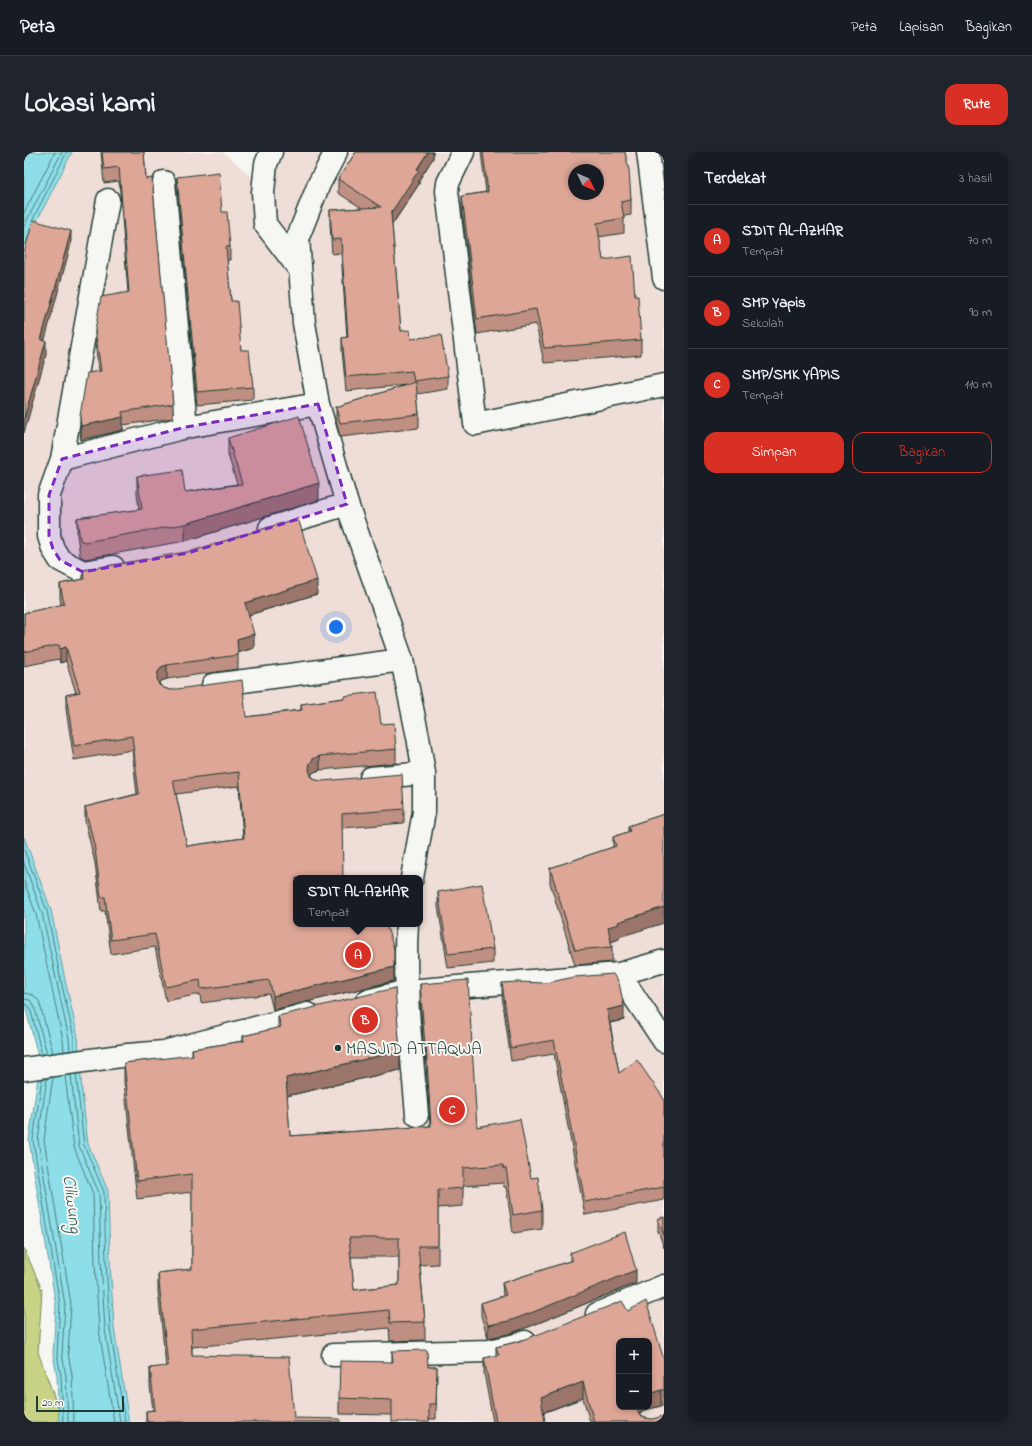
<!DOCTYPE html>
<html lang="id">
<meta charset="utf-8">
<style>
:root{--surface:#171b24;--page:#20242c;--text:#f1f3f6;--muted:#9ea1a6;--line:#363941;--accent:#d93025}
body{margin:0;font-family:"Indie Flower",sans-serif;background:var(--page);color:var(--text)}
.controls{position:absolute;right:12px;bottom:12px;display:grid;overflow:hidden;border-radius:8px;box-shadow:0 2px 6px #0003}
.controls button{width:36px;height:36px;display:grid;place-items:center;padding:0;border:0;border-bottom:1px solid var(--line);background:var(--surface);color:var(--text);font:20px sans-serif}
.compass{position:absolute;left:544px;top:12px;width:36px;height:36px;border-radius:50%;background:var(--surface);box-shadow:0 2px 6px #0003;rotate:134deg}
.scale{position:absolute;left:12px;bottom:10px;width:88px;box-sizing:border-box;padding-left:4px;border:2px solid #1f3d34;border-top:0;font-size:11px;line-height:14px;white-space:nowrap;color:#1f3d34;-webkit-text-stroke:3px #f6f6f2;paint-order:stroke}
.you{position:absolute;left:312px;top:475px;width:14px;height:14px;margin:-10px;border:3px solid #fff;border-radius:50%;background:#1a73e8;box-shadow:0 0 0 6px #1a73e833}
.badge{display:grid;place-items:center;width:26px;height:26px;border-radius:50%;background:var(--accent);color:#fff;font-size:13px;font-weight:700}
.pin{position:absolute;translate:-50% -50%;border:2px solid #fff;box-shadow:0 1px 4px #0006}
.popup{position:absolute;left:269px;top:723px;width:130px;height:52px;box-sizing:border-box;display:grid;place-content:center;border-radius:8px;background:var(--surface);filter:drop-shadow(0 1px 3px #0005);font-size:13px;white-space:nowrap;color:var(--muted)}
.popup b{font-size:15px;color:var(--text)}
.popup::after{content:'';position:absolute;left:50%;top:100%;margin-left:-8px;border:8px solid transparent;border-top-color:var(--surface)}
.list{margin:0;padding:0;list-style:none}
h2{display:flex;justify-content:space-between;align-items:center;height:52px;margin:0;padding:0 16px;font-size:17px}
h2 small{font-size:13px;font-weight:400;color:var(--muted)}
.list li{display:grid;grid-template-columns:26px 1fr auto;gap:12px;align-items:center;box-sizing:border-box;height:72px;padding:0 16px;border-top:1px solid var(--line)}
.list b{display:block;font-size:15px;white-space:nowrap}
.list p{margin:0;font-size:13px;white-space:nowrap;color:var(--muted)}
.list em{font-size:13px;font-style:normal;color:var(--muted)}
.actions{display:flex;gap:8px;padding:12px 16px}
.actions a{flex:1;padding:9px 0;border:1px solid var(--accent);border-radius:12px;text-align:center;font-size:14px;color:var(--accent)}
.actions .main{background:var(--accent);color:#fff}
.map{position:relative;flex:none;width:640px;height:1270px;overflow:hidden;border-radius:12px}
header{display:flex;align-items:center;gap:24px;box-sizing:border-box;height:56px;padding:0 20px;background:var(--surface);border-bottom:1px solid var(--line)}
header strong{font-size:19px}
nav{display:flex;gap:22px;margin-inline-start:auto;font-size:14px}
.intro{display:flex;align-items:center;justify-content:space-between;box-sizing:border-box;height:96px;padding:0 24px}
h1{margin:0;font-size:28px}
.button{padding:10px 18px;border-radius:12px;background:var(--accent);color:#fff;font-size:14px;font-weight:700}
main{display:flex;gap:24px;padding:0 24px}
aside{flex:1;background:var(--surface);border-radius:12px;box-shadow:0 2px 6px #0003}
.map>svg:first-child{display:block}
</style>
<header>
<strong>Peta</strong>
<nav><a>Peta</a><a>Lapisan</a><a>Bagikan</a></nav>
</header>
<div class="intro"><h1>Lokasi kami</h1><a class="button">Rute</a></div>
<main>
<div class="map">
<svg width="640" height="1270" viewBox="0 0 640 1270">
<rect width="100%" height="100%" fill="#f6f6f2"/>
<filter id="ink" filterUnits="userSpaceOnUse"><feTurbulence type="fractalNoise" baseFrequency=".025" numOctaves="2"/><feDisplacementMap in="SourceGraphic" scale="8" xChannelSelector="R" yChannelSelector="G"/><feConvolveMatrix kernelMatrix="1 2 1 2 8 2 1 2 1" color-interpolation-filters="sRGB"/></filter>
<g filter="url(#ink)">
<!-- built -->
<path fill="#efded7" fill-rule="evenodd" d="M36,0h163l37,32 16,-32h388v1270h-533l-107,-454v-739zM550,18h24v24h-24zM272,726h124v46h-124zM595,1189h30v66h-30z"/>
<!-- green -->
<path fill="#c8d386" stroke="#74885d" d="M0,1096l18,42 -4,62 19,53 13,17h-46z"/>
<!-- water -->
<path fill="#8edee9" stroke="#629ea1" d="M0,0h48l-48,94z
M0,685l27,73 14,70 13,57 4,55 6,52 20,47 2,71 4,66 15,94h-70l-2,-46 -4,-22 3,-48 -27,-166 11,-76 -16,-63z"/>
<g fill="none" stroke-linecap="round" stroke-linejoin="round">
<!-- shore -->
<path stroke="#4b7d7c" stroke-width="1" d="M0,61l31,-61
M9,67l34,-67
M0,74l38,-74
M0,697l23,62 14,70 13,57v12
M0,711l18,50 27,126 1,12
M0,729l12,33 27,126 1,12
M0,841l9,2 6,6 14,52
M0,847l6,1 4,5 13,49
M0,852l3,1 3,2 12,48
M52,922l8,71 20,47 2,70 4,67 15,93
M47,923l8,71 20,47 2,69 4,67 15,93
M41,924l9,71 19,47 2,69 4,67 15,92
M29,925l-9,63 27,164 -3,49 4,22 2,47
M23,926l-9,62 27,165 -3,49 4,22 2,46
M18,927l-9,61 27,165 -3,49 4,22 2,46"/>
<defs>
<path id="minor" d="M247,0l-5,12 -3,28 2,32 35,46
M312,0l-17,32 -21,53 6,86 14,81 29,100 55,156 16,77 6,36v39l-12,66
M439,0l-15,31 -1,8 28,233 189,-39
M624,0l16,126
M140,30l22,245 132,-23
M84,48l-46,259 124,-32
M38,307l-13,36v41l4,13 7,11 23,12 30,-5
M246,376l77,-24
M189,533l189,-25
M347,626l53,-5
M383,772c-4,64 5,128 10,191
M595,822l45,67
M343,849l40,-10 212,-17 45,-13
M0,917l104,-14 36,-3 144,-38
M573,1162l67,-28
M309,1203l156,-4 23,-5 13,-4"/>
</defs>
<!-- minor casing -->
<use href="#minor" stroke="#1f3d34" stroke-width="25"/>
<!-- minor -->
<use href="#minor" stroke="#f6f6f2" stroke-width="22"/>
</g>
<!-- wall -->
<path fill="#bf8f82" stroke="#1f3d34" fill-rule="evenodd" d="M77,0h43l2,27 27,225v14l-50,7v5l-42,10 -1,-10v-14l19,-45 -4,-27v-14l33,-37 -9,-112 -15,2z
M332,0h77v6l-14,22v4l-27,41 9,106 10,8 37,37v13l-31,5 2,20v14l-79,9 -4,-16v-14l70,-22 -60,6 -4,-40v-13l5,-1 -6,-84 -9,1 -2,-30v-14l32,-2 -24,-15v-14z
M457,0h144l6,48v15l-7,1v17l-25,4 4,23 32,36 6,44v15l-97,8 -8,-39 -59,10 -15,-124v-14l24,-4z
M153,25l45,35 8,35v13h-3l4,41 10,49 12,37v13l-56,5 -20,-215z
M204,286l91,62 -134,41 -100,18 -5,-3 -3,-21v-17l62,-8 -2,-17v-17l48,16 52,-8 -9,-29z
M59,418l234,24 -68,21 5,33 -16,5v16l-71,10 -6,2 -2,3 5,4 82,29 55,-7v-6l43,-6v-2l37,28 15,25v14l-76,7 -6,2 -3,3 5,5 88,29v14l-62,5 -46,50 98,103 -121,29 -4,-16 -68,9 -1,-9 -34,7 -11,-54 -44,7 -6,-43h-4l-6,-48 -10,-42v-14l52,-13 -5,-44 -58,10 -8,-51v-14l10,-2 -10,-32 -6,2 -1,-4 -35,7v-53l37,-8 -1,-7v-14l23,-5zM215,634l4,52 -56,8 -11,-52z
M640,662l-45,123v2l-8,3 1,5v15l-37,3 -25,-82v-15l63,-21v-10l15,-5v-6z
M414,740l55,57v14l-45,5 -10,-62z
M478,831l122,37 -14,3 9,50 45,26v101l-79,15 -31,-161 -43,7 -9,-65z
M396,832l57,143 54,51 11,32v19l-29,4 -7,-46h-2l-1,-4 -40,3v20l-25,2v56l-18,1 5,57v18l-35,1 -1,-13 -197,19v8l102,63 46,4h-194v-11l7,-1 -3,-24v-18l16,-1 -8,-76v-18l34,-4v-77l-55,7 -13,-117v-19l68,-7v-7l51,-8v-5l35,-8v-12l122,54 -113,26 3,40 140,-10 -4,-62h-1l-5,-62zM327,1105h48v28l-45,5z
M640,1065v31l-6,-17v-12z
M546,1101l66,30 -105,43 -22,8 -21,4 -7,-22v-13l22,-7 -1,-13 68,-22z
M604,1159l36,49v46h-3l-16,4 -5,4v2l5,2 19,4h-74l-7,-24 -40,15 2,9h-52l-9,-49v-15l12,-2v-9l20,-5z
M368,1199l36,16h9l-1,52h-7l-37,-4 -53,-1v-16l53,-36z"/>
<!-- shaded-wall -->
<path fill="#9b746a" stroke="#1f3d34" d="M404,0h5v6l-14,22v4l-28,42v-13z
M47,79v13l-30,110v-14z
M22,189v14l-22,78v-14z
M99,265v13l-42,10v-14z
M295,331v17l-134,41v-17z
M293,428v14l-72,22v-13z
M230,482v14l-17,5v-14z
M42,495v14l-6,2v-14z
M143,513v14l-6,2 -3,5 -1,-7 1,-7 3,-5z
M296,604v14l-6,2 -4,5 -1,-8 1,-6 4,-5z
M640,755v16l-45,14v2l-11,4v-16l10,-5z
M370,815v14l-121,29v-14z
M600,854v14l-17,3v-13z
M401,894h1v18h-1z
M376,899v19l-114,26v-18z
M612,1118v13l-105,43 -22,8 -21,4v-13z
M559,1230v16l-42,15v-15z
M637,1238v16l-16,4 -5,3 -3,6v-12h12v-13z"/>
<!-- building -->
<path fill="#dea697" stroke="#1f3d34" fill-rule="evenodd" d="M78,0h42l2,27 6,-1 21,226 -51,8 1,5 -42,9 -1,-10 7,-43 14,-2 -6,-41 6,-33 28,-5 -10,-125 -15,2z
M332,0h72l-11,17 2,1 -28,43 10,118 9,-1 1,9 30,-4 7,41 -34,5 -2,-10 -66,6 -4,-39 6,-1 -7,-98 -9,1 -2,-30 51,-3 -43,-28z
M459,0h142l4,18 2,30 -10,2 3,16 -27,5 6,37 29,-4 3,40h3l3,44 -97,8 -8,-39 -59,10 -15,-123 26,-4zM550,18h24v24h-24z
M195,20l3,40h5l3,35h-4l5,54h6l4,49h8l4,37 -56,5 -20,-215z
M9,68l38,11 -30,109 5,1 -22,78v-166z
M392,230l3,32 -79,9 -4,-16z
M275,264l20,67 -134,41 -100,18 -5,-2 -3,-22 65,-9 -5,-33 45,-6 3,22 57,-8 -14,-46z
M274,366l19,62 -72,23 9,31 -17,5 1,16 -71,10 -6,2 -3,5 -1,7 2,6 5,3 6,2 72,-10 4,37 56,-7 -1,-6 43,-6v-2l33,-4 4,32 13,-1 2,26 -76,7 -6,2 -4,5 -1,6 2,7 5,4 6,1 80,-7 2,35 -62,5 1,64h-47v46h90l8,25v18l-121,29 -4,-16 -68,9 -1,-9 -34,7 -11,-53 -44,6 -6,-43h-4l-6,-48 -10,-42 54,-13 -7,-58 -58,10 -8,-51 14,-3 -14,-45 -6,2 -1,-4 -35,7v-39l40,-9 -4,-20 24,-5 -1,-9 109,-19zM215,620l5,66 -57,8 -14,-66z
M640,662v93l-46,15 1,2 -11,3 4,20 -37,3 -25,-82 66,-22 -3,-9 17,-6 -2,-5z
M458,732l11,65 -45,5 -10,-62z
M589,822l6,9 5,23 -17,4 12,63 18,-13 27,39v88l-79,15 -31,-162 -43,8 -9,-65 14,-1 30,1 28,-6z
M444,828l9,147 43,-8 11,59 7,-1 4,33 -29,5 -7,-47 -2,1 -1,-4 -40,3v20l-25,2v56h-20l7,76 -35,1 -1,-13 -198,19 1,26 97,2 5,61 46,1v3h-193l-1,-11 9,-1 -5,-42 18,-2 -10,-93 34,-4v-95l-55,7 -13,-118 69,-8 -1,-6 52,-8 -1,-5 38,-9 -3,-11 117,-28 5,63 -114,27 4,58 141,-10 -5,-80h-1l-5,-62zM325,1086h50v47l-45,5z
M640,1065v19l-6,-17z
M601,1080l11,38 -105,43 -22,8 -21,4 -7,-22 25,-8 -4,-12 71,-23 -3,-7z
M598,1149l6,10 18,-10 18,59v30h-3l-12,4v-53h-30v66h18v3l3,6 5,2 7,1 12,-3v6h-70l-11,-40 -42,16 4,24h-49l-12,-64 15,-3 -3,-8 20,-5 23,-8z
M403,1198l1,17h9l-1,37h-7v18h-37v-22l-53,-2 1,-37 53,1 -1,-11z"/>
</g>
<!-- marked area -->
<path fill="#7b2cbf" fill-opacity="0.2" stroke="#7b2cbf" stroke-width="3" stroke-dasharray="8 5" stroke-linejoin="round" d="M294,252l29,100 -159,49 -105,19 -23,-12 -7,-11 -4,-13v-41l13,-36 124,-32z"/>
<!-- markers -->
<circle fill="#1f3d34" stroke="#f6f6f2" stroke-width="1.5" cx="314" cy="896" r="4"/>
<g text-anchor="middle" stroke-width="4" stroke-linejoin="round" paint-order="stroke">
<!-- poi labels -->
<g font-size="17" fill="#1f3d34" stroke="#f6f6f2" text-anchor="start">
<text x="322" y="902">MASJID ATTAQWA</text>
</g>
<!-- water labels -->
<g font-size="18" font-style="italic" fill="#355d58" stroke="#f6f6f2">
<text transform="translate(49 1052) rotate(83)" y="6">Ciliwung</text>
</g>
</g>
</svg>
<div class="controls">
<button>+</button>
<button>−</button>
</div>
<svg class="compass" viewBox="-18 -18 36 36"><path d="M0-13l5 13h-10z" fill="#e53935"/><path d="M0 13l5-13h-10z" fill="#9ea1a6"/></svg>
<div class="scale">20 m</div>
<div class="you"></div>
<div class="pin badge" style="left:334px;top:803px">A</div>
<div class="popup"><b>SDIT AL-AZHAR</b>Tempat</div>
<div class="pin badge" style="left:341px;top:868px">B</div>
<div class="pin badge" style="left:428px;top:958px">C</div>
</div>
<aside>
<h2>Terdekat<small>3 hasil</small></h2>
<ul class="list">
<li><span class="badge">A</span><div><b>SDIT AL-AZHAR</b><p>Tempat</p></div><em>70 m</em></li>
<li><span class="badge">B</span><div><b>SMP Yapis</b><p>Sekolah</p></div><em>90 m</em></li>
<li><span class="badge">C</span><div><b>SMP/SMK YAPIS</b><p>Tempat</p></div><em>110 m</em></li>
</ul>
<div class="actions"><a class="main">Simpan</a><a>Bagikan</a></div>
</aside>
</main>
